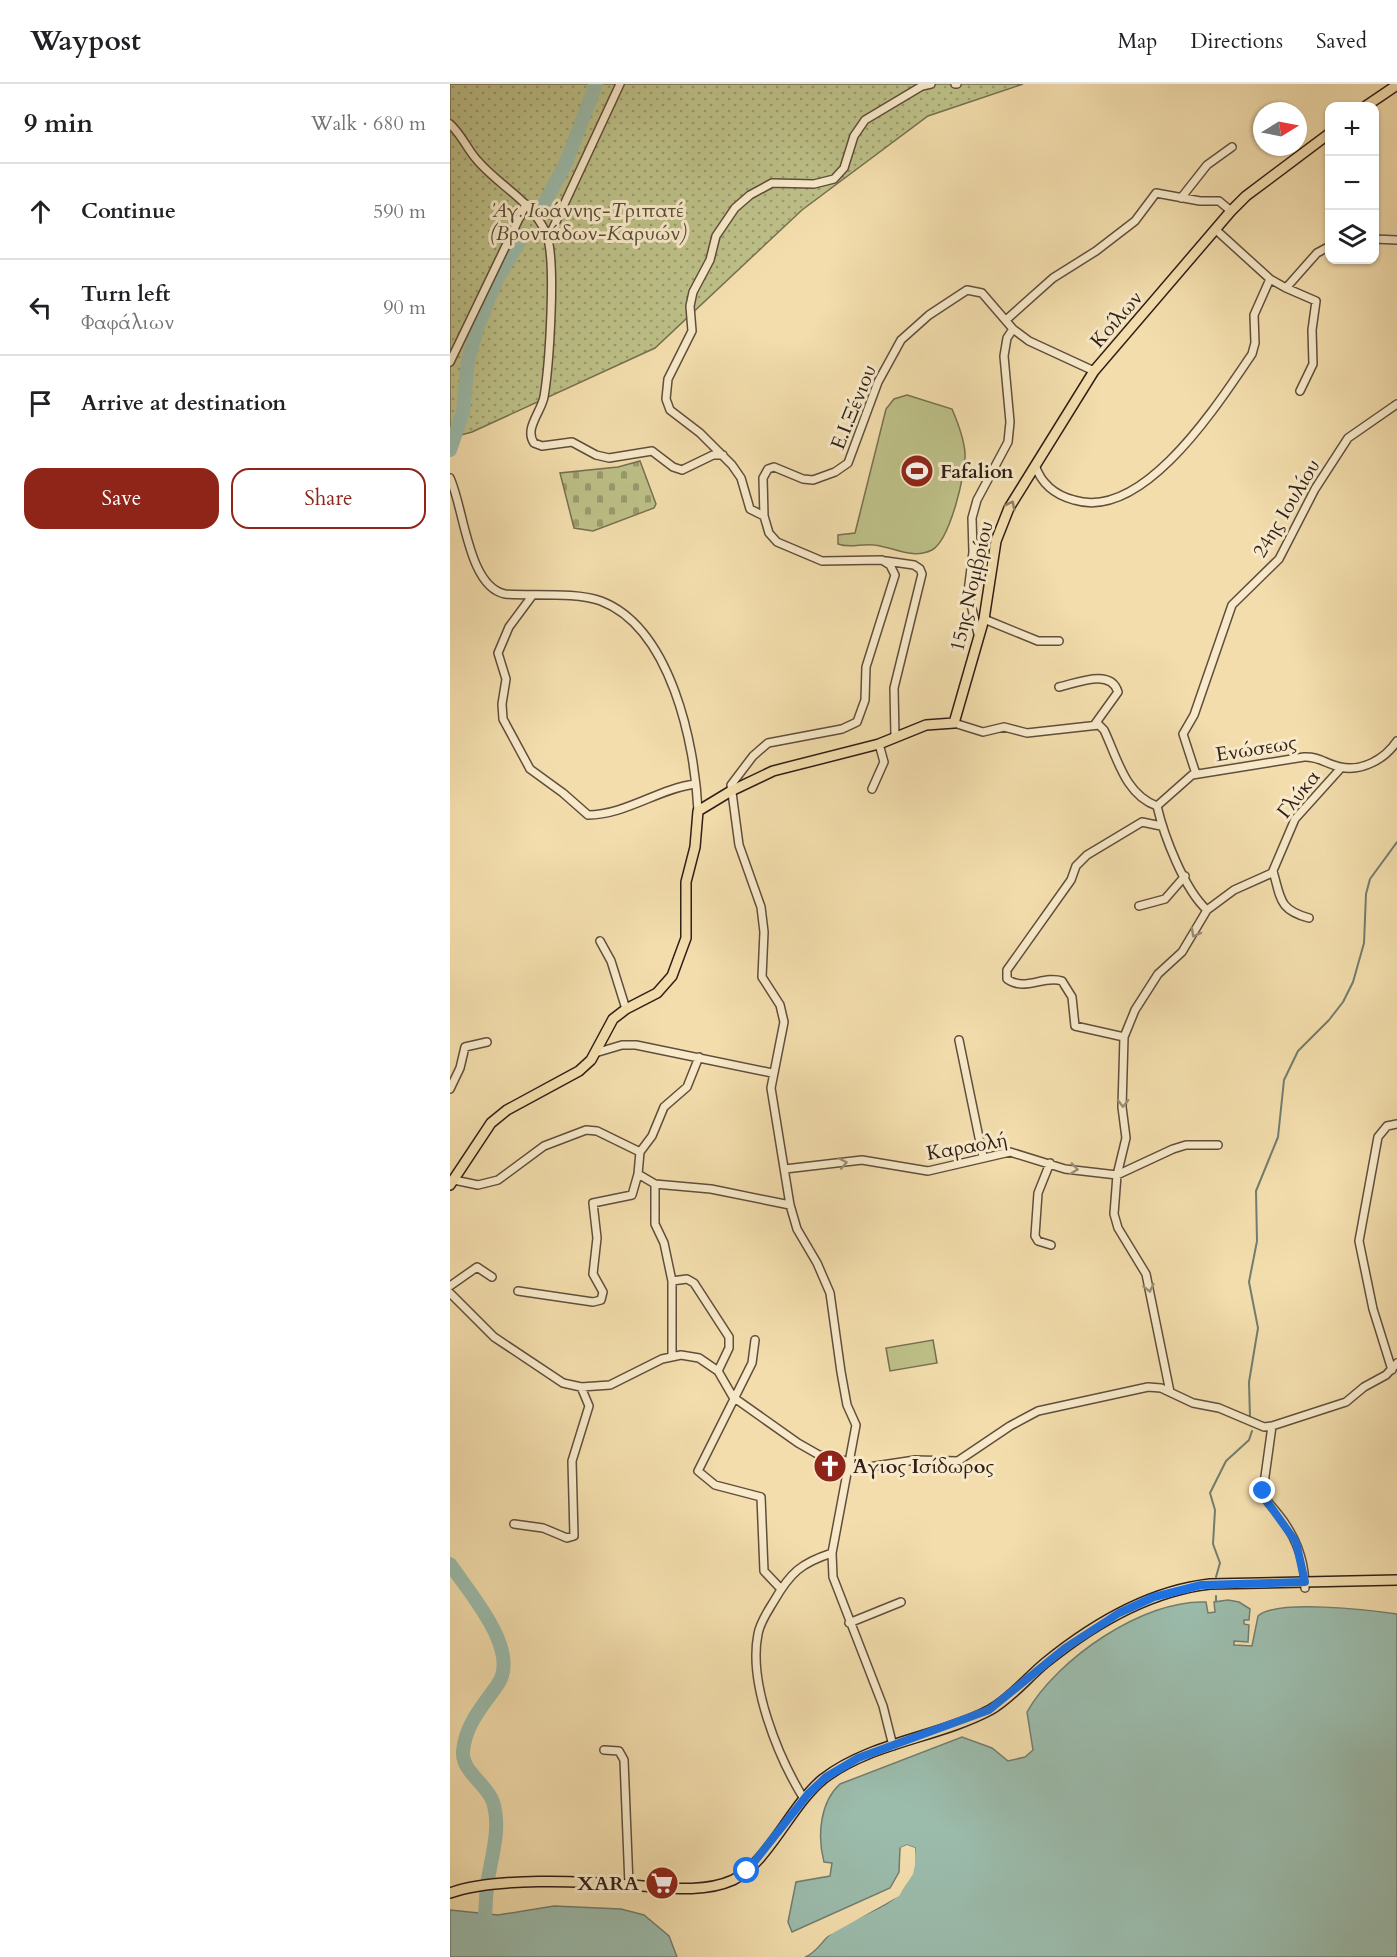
<!DOCTYPE html>
<meta charset="utf-8">
<style>
:root{--surface:#fff;--page:#f6f6f6;--text:#202124;--muted:#757577;--line:#e0e0e0;--accent:#8f2418}
body{margin:0;font-family:Cardo,serif;background:var(--page);color:var(--text)}
.controls{position:absolute;right:18px;top:18px;display:grid;overflow:hidden;border-radius:12px;box-shadow:0 2px 4px #0004}
.controls button{width:54px;height:54px;display:grid;place-items:center;padding:0;border:0;border-bottom:2px solid var(--line);background:var(--surface);color:var(--text);font:30px sans-serif}
.compass{position:absolute;left:803px;top:18px;width:54px;height:54px;border-radius:50%;background:var(--surface);box-shadow:0 2px 4px #0004;rotate:80deg}
.stop{position:absolute;width:18px;height:18px;margin:-14px;border:4px solid #1a73e8;border-radius:50%;background:#fff}
.stop.end{background:#1a73e8;border-color:#fff;box-shadow:0 2px 6px #0008}
.list{margin:0;padding:0;list-style:none}
h2{display:flex;justify-content:space-between;align-items:center;height:78px;margin:0;padding:0 24px;font-size:26px}
h2 small{font-size:20px;font-weight:400;color:var(--muted)}
.list li{display:grid;grid-template-columns:39px 1fr auto;gap:18px;align-items:center;box-sizing:border-box;height:96px;padding:0 24px;border-top:2px solid var(--line)}
.list b{display:block;font-size:22px;white-space:nowrap}
.list p{margin:0;font-size:20px;white-space:nowrap;color:var(--muted)}
.list em{font-size:20px;font-style:normal;color:var(--muted)}
.actions{display:flex;gap:12px;padding:18px 24px}
.actions a{flex:1;padding:14px 0;border:2px solid var(--accent);border-radius:18px;text-align:center;font-size:21px;color:var(--accent)}
.actions .main{background:var(--accent);color:#fff}
.icon{flex:none;width:33px;height:33px;fill:none;stroke:currentColor;stroke-width:2;stroke-linecap:round;stroke-linejoin:round}
.map{position:relative;flex:none;width:947px;height:1873px;overflow:hidden}
header{display:flex;align-items:center;gap:36px;box-sizing:border-box;height:84px;padding:0 30px;background:var(--surface);border-bottom:2px solid var(--line)}
header strong{font-size:28px}
nav{display:flex;gap:33px;margin-inline-start:auto;font-size:21px}
main{display:flex}
aside{flex:1;background:var(--surface)}
.map>svg:first-child{display:block}
</style>
<header>
<strong>Waypost</strong>
<nav><a>Map</a><a>Directions</a><a>Saved</a></nav>
</header>
<main>
<aside>
<h2>9 min<small>Walk · 680 m</small></h2>
<ul class="list">
<li><svg class="icon" aria-label="ahead" viewBox="0 0 24 24"><path d="M12 20V5M6 11l6-6 6 6"/></svg><div><b>Continue</b></div><em>590 m</em></li>
<li><svg class="icon" aria-label="left" viewBox="0 0 24 24"><path d="M17 20v-9H6M10 6l-5 5 5 5"/></svg><div><b>Turn left</b><p>Φαφάλιων</p></div><em>90 m</em></li>
<li><svg class="icon" aria-label="arrive" viewBox="0 0 24 24"><path d="M6 21V4h12l-3 4 3 4H6"/></svg><div><b>Arrive at destination</b></div></li>
</ul>
<div class="actions"><a class="main">Save</a><a>Share</a></div>
</aside>
<div class="map">
<svg width="947" height="1873" viewBox="0 0 947 1873">
<defs>
<pattern id="cemetery-stones" width="16" height="16" patternUnits="userSpaceOnUse" patternTransform="scale(1.5)"><rect width="16" height="16" fill="#bdc088"/><path d="M2 7V4a2 2 0 0 1 4 0v3zM10 15v-3a2 2 0 0 1 4 0v3z" fill="#9a9b6e"/></pattern>
<pattern id="park-dots" width="8" height="8" patternUnits="userSpaceOnUse" patternTransform="scale(1.5)"><rect width="8" height="8" fill="#bdc088"/><path d="M2 2h.1M6 6h.1" fill="none" stroke="#9a9b6e" stroke-width="1.8" stroke-linecap="round"/></pattern>
</defs>
<rect width="100%" height="100%" fill="#f3ddac"/>
<filter id="stains"><feTurbulence type="fractalNoise" baseFrequency=".00333" numOctaves="4"/><feColorMatrix values="0 0 0 0 .2 0 0 0 0 .09 0 0 0 0 .02 0 0 0 .5 -.17"/></filter>
<radialGradient id="worn" r=".72"><stop offset=".6" stop-color="#630" stop-opacity="0"/><stop offset="1" stop-color="#630" stop-opacity=".3"/></radialGradient>
<!-- cemetery -->
<path fill="url(#cemetery-stones)" stroke="#767050" stroke-width="1.5" d="M190,377l16,43 -2,4 -61,23 -19,-3 -14,-55 58,-6z"/>
<!-- park -->
<path fill="url(#park-dots)" stroke="#767050" stroke-width="1.5" d="M0,0h573l-95,32 -126,94 -147,138 -183,84 -22,6z"/>
<!-- pitch -->
<path fill="#bdc088" stroke="#767050" stroke-width="1.5" d="M457,311l45,14c6,14 12,29 13,44 1,20 -15,87 -33,97 -20,10 -38,-3 -58,-5 -13,-2 -23,4 -36,-1v-9l17,-2 31,-124 8,-10z
M483,1256l4,23 -47,8 -4,-23z"/>
<!-- water -->
<path fill="#9bbbab" stroke="#707d70" stroke-width="1.5" d="M778,1516l11,2 11,7 -1,11h-5v4l5,1 -1,17 -14,-1v4l18,1 6,-30c17,-17 113,-6 139,-2v343h-592c12,-4 18,-18 28,-25 43,-29 78,-22 82,-84l-8,-3 -7,3 -1,24 -9,16 -98,44 -4,-10 8,-40 34,-6 2,-13 -8,-1c-7,-26 -4,-60 16,-78l122,-47 30,11 16,13 17,-4 8,-7 -6,-38c30,-53 117,-113 179,-110l2,11 7,-1 -1,-10z
M104,1822l67,3 23,6 25,21 8,21h-227v-47l48,5z"/>
<!-- pier -->
<path fill="#f3ddac" d="M457,1761l8,3v17l-2,9 -14,22 -73,41v-4l17,-12 54,-27 15,-30v-14l-12,-2z"/>
<g fill="none" stroke-linecap="round" stroke-linejoin="round">
<!-- stream -->
<path stroke="#707d70" stroke-width="2" d="M800,1334l-1,-36 9,-54 -9,-46 8,-41 -1,-50 22,-54 6,-57 14,-29 31,-31 14,-18 10,-20 11,-39 2,-49 4,-15 27,-37
M766,1493l4,-14 -7,-19 2,-34 -5,-17 16,-32 23,-21 3,-9
M766,1512v5"/>
<!-- river -->
<path stroke="#9bbbab" stroke-width="14" d="M92,124l24,-45 30,-79
M0,366l13,-38 5,-51 9,-32 20,-50 27,-45
M0,1480c18,27 71,86 48,120 -15,22 -33,40 -35,68 -1,20 24,32 30,50 8,25 -1,53 -5,77 -2,12 -2,24 -3,36"/>
<defs>
<path id="minor" d="M505,0h2
M0,40c12,11 17,25 27,36 22,26 55,41 69,73 11,25 3,134 -2,164 -3,15 -20,32 -10,46l8,3 30,-4 24,13 13,3 43,-7 21,16 9,3 31,-15h10
M731,114l26,-33 25,-18
M765,145l55,50 16,9 31,-35 13,-7
M98,155l72,-155
M924,155l23,1
M836,204l30,13 -4,29 1,34 -13,27
M556,236l47,-42 43,-27 39,-30 21,-28 44,8h19l12,10
M0,278l76,-158
M585,381c6,18 20,30 39,35 70,22 145,-98 178,-146l3,-11 -1,-28 16,-36
M0,394c14,30 18,109 55,116 28,2 71,-2 96,7 70,27 94,143 97,210
M314,432l-14,-7 -9,-31 -9,-13 -32,-32 -30,-23 -4,-11 2,-20 24,-48 -2,-25 3,-14 17,-32 6,-24 19,-28 15,-13 22,-12 42,1 20,-5 10,-11 10,-32 11,-16 57,-34 9,-2
M436,477l28,4 6,4 2,5 -28,114 1,49
M82,512l-23,31 -11,26 8,26 -4,25 1,15 27,50 33,24 25,22c37,0 70,-26 107,-31
M534,535l54,22h21
M528,550l-10,-42 5,-40 -1,-34 5,-18 31,-58 2,-20 -6,-66 3,-18 6,-9
M609,603c18,-4 52,-19 59,5l-23,32
M504,639l29,9 21,-5 23,6 72,-8 5,5c13,27 21,65 53,76
M746,690l-13,-40 11,-19 38,-110 47,-46 36,-70 33,-51 49,-34
M422,705l12,-27 -5,-18
M707,722c7,30 27,83 50,104l-25,42 -24,22 -23,36 -11,27 -2,70 4,31 -9,37 -3,39 4,14 28,46 24,118
M707,722l35,-31 112,-18c14,-1 22,7 36,10 22,5 45,-8 57,-26
M823,787c8,28 6,39 36,47
M689,822l26,-7 20,-23
M757,826l27,-20 38,-17 23,-54 46,-51
M150,857l11,20 15,48
M674,953l-49,-11 -3,-29 -10,-16c-19,-6 -37,11 -55,-2v-9l64,-90 5,-14 11,-11 55,-33 19,4
M509,956l24,117
M145,969l27,-8h14l136,28
M0,1005l10,-21 5,-21 22,-5
M190,1068l12,-16 12,-29 23,-20 12,-30
M600,1079l-12,30 -3,43 3,5 13,4
M335,1085l77,-9 66,11 82,-19 55,17 52,6 56,-26 13,-4h32
M188,1090l17,10 56,5 79,16
M4,1096l24,5 20,-5 46,-34 42,-16 11,1 43,21 -2,22 -6,21 -39,8 4,35 -4,36 10,18 -2,8 -8,2 -75,-11
M205,1100v40l9,19 8,38v76
M222,1197l15,-2 7,4 35,54v11l-11,23
M0,1202l27,-19 15,10
M0,1209l44,44 69,46 18,4 29,-2 52,-26 19,-4 18,3 19,13 15,26 65,46 21,12 31,7
M305,1256l-3,23 -54,108 17,14 46,12 3,74 17,18
M942,1286l-19,-61 -14,-68 19,-104 9,-11 10,-2
M822,1342l-9,65c2,10 9,15 15,23 17,21 27,47 27,74
M399,1383l13,1 53,-8 43,1 52,-35 28,-15 110,-24 13,1 32,15 26,5 45,19 8,-1 74,-24 18,-15 22,-12 11,-12
M64,1440l29,4 24,10 7,-2 -2,-75 17,-55 -8,-19
M382,1469l1,24 50,129 10,40
M399,1539l52,-21
M154,1666l15,1 5,9 5,125
M354,1715c-26,-42 -56,-116 -46,-165 2,-12 10,-23 16,-33 16,-28 27,-38 58,-48l24,-128 -9,-20 -6,-33 -11,-79 -13,-30 -20,-34 -7,-24 -19,-117 13,-66 -4,-17 -18,-28 2,-45 -3,-25 -22,-62 -8,-60 22,-29 15,-13 74,-14 15,-7 8,-22 1,-33 29,-92 -5,-10 -8,-5 -60,1 -45,-19 -8,-9 -5,-17 -1,-38 5,-9 6,-2 29,12 10,1 22,-8 13,-9 30,-81 23,-42 28,-25 38,-25 15,3 31,36 16,12 65,30"/>
<path id="major" d="M916,22l31,-21
M0,1101l41,-62 16,-13 72,-39 12,-11 22,-41 13,-10 31,-16 15,-17 14,-38v-56l9,-35 3,-36 33,-20 42,-20 106,-27 47,-19 28,-2 30,-104 12,-78 13,-33 85,-137 137,-160 15,-15 84,-63
M0,1809c45,-16 132,-12 180,-8 33,2 72,9 103,-5 35,-17 58,-75 90,-101 48,-37 114,-41 167,-69 21,-12 37,-32 55,-47 48,-39 103,-72 165,-79l187,-4"/>
</defs>
<!-- minor casing -->
<use href="#minor" stroke="#604e3d" stroke-width="10"/>
<!-- major casing -->
<use href="#major" stroke="#2f1f18" stroke-width="12"/>
<!-- minor -->
<use href="#minor" stroke="#f7e9c9" stroke-width="7"/>
<!-- major -->
<use href="#major" stroke="#f3ddac" stroke-width="9"/>
</g>
<!-- one-way arrows -->
<defs><path id="oneway-chevron" d="M-2-3.5L2.5 0L-2 3.5" fill="none" stroke-width="1.6" stroke-linecap="round" stroke-linejoin="round" transform="scale(1.5)"/></defs>
<use stroke="#917e62" href="#oneway-chevron" transform="translate(561 421) rotate(-63)"/>
<g stroke="#9d8e79">
<use href="#oneway-chevron" transform="translate(745 849) rotate(119)"/>
<use href="#oneway-chevron" transform="translate(673 1019) rotate(91)"/>
<use href="#oneway-chevron" transform="translate(393 1079) rotate(-12)"/>
<use href="#oneway-chevron" transform="translate(624 1085) rotate(8)"/>
<use href="#oneway-chevron" transform="translate(699 1204) rotate(78)"/>
</g>
<g fill="none" stroke-linecap="round" stroke-linejoin="round">
<!-- route -->
<path stroke="#1a73e8" stroke-width="8" d="M297,1787l61,-77 18,-17 32,-19 131,-48 76,-62 54,-35 35,-16 47,-12 104,-3 -9,-40 -30,-42 -3,-9"/>
</g>
<!-- icons -->
<defs>
<symbol id="stadium-disc" viewBox="-11 -11 22 22"><circle r="9.5" fill="#8f2418" stroke="#f7e9c9"/><path d="M0-5a6.5 5 0 1 0 0 10a6.5 5 0 1 0 0-10ZM-3.5-1.8h7v3.6h-7Z" fill="#fff"/></symbol>
<symbol id="church-disc" viewBox="-11 -11 22 22"><circle r="9.5" fill="#8f2418" stroke="#f7e9c9"/><path d="M-1.2-6h2.4v3.5h3.3v2.4h-3.3V6h-2.4V-.1h-3.3v-2.4h3.3Z" fill="#fff"/></symbol>
<symbol id="supermarket-disc" viewBox="-11 -11 22 22"><circle r="9.5" fill="#8f2418" stroke="#f7e9c9"/><path d="M-6-5.5h2.5l.6 2H6L4.5 2H-2.5L-4.4-4H-6ZM-1.5 3.2a1.3 1.3 0 1 0 .1 0ZM3 3.2a1.3 1.3 0 1 0 .1 0Z" fill="#fff"/></symbol>
</defs>
<g fill-rule="evenodd">
<use href="#stadium-disc" x="448" y="368" width="38" height="38"/>
<use href="#church-disc" x="361" y="1363" width="38" height="38"/>
<use href="#supermarket-disc" x="193" y="1780" width="38" height="38"/>
</g>
<g text-anchor="middle" stroke-width="6" stroke-linejoin="round" paint-order="stroke">
<!-- park labels -->
<g font-size="20" font-style="italic" fill="#5a4f3a" stroke="#f7e9c9">
<text x="138" y="133">Άγ. Ιωάννης-Τριπατέ<tspan x="138" dy="23">(Βροντάδων-Καρυών)</tspan></text>
</g>
<!-- street labels -->
<g font-size="20" fill="#2f1f18" stroke="#f7e9c9">
<text transform="translate(666 235) rotate(-49)" y="7">Κοίλων</text>
<text transform="translate(403 323) rotate(-68)" y="7">Ε.Ι.Ξένιου</text>
<text transform="translate(836 424) rotate(-59)" y="7">24ης Ιουλίου</text>
<text transform="translate(521 502) rotate(-77)" y="7">15ης Νομβρίου</text>
<text transform="translate(806 664) rotate(-9)" y="7">Ενώσεως</text>
<text transform="translate(848 710) rotate(-51)" y="7">Γλύκα</text>
<text transform="translate(517 1062) rotate(-10)" y="7">Καραολή</text>
</g>
<!-- poi labels -->
<g font-size="20" font-weight="bold" fill="#2f1f18" stroke="#f7e9c9" text-anchor="start">
<text x="490" y="394">Fafalion</text>
<text x="403" y="1389">Άγιος Ισίδωρος</text>
<text x="189" y="1806" text-anchor="end">XARA</text>
</g>
</g>
<rect width="100%" height="100%" filter="url(#stains)"/>
<rect width="100%" height="100%" fill="url(#worn)"/>
</svg>
<div class="controls">
<button>+</button>
<button>−</button>
<button><svg class="icon" aria-label="layers" viewBox="0 0 24 24"><path d="M12 4l9 5-9 5-9-5zM3 14l9 5 9-5"/></svg></button>
</div>
<svg class="compass" viewBox="-18 -18 36 36"><path d="M0-13l5 13h-10z" fill="#e53935"/><path d="M0 13l5-13h-10z" fill="#757577"/></svg>
<div class="stop" style="left:297px;top:1787px"></div>
<div class="stop end" style="left:813px;top:1407px"></div>
</div>
</main>
